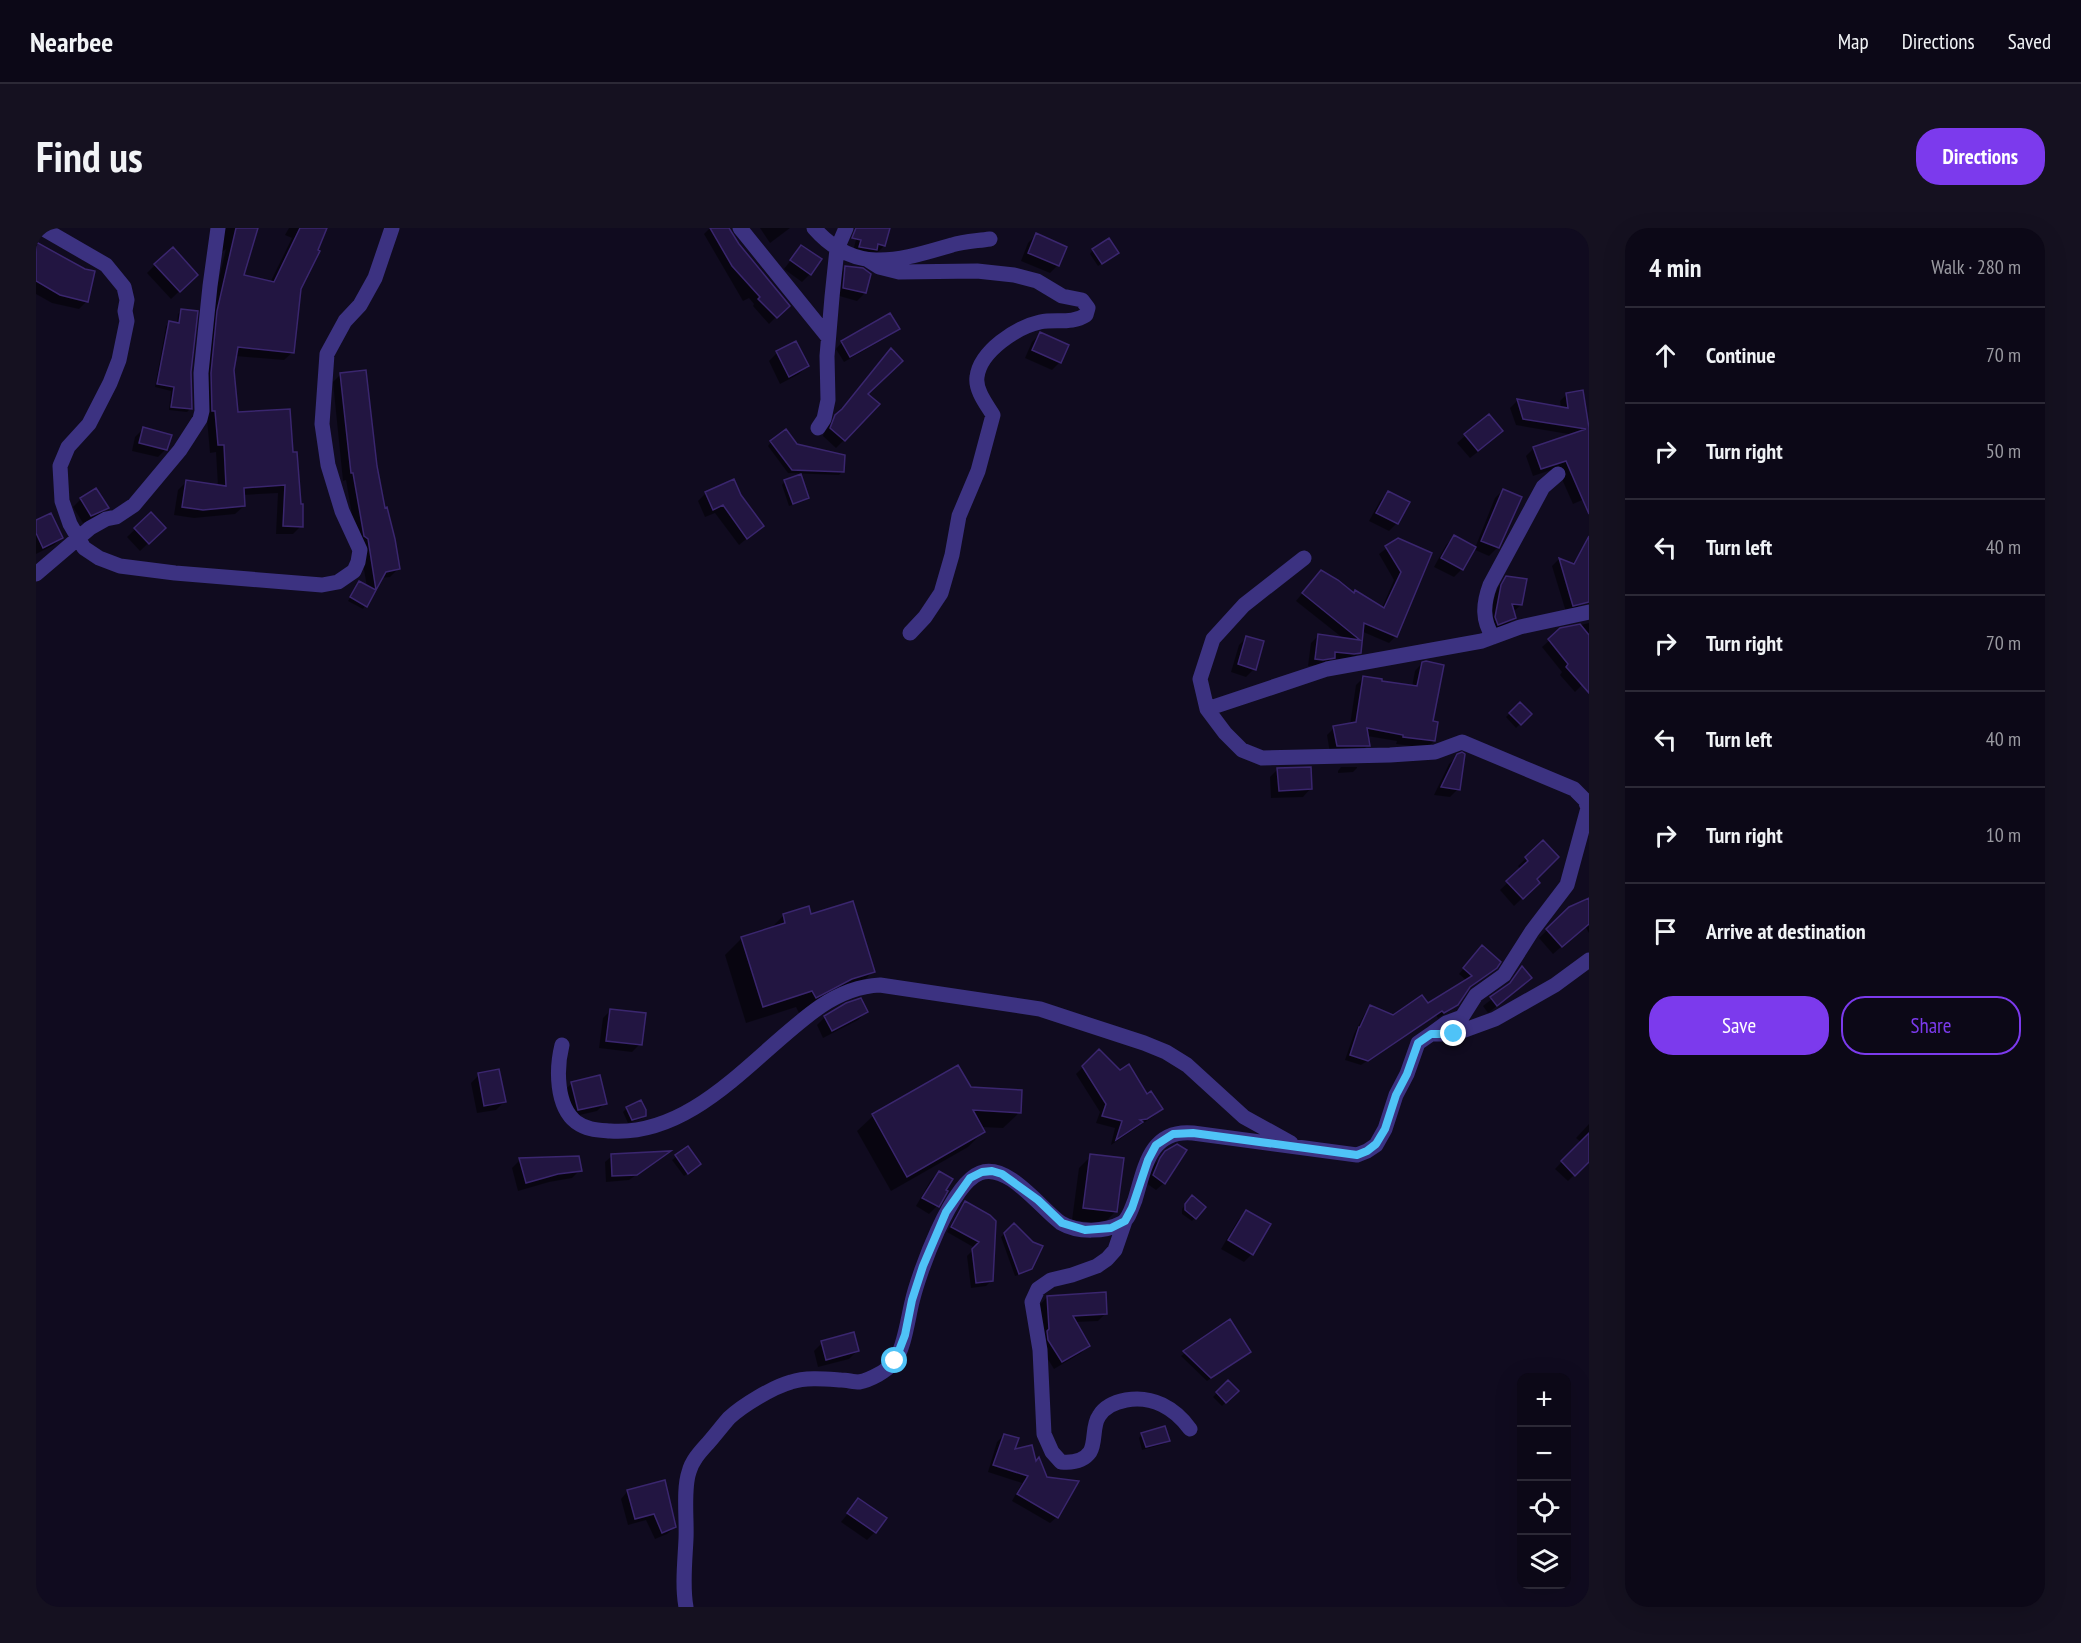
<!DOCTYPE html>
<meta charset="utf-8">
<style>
:root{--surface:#0c0817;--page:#151120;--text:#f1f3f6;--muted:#9a9aa1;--line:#2c2936;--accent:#7c3aed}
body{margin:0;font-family:"PT Sans Narrow",sans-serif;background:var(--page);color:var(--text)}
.controls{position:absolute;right:18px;bottom:18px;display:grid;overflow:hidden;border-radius:12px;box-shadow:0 6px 24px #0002}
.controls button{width:54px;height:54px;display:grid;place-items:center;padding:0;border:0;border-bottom:2px solid var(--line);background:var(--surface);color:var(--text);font:30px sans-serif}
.stop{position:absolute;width:18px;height:18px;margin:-14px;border:4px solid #4fc3f7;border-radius:50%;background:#fff}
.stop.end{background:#4fc3f7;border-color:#fff;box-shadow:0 2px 6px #0008}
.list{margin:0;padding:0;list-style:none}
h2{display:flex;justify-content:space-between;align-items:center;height:78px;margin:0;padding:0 24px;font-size:26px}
h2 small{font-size:20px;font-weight:400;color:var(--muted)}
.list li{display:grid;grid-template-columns:39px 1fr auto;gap:18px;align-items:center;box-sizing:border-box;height:96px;padding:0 24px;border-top:2px solid var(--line)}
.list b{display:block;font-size:22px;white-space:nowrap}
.list em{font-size:20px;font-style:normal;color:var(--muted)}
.actions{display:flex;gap:12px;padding:18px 24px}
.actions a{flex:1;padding:14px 0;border:2px solid var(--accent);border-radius:24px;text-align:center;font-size:21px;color:var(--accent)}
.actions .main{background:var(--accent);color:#fff}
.icon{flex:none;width:33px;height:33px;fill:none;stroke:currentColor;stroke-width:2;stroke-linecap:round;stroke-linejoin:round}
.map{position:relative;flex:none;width:1553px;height:1379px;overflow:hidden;border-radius:24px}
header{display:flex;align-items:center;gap:36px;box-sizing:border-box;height:84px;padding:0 30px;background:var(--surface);border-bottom:2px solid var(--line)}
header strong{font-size:28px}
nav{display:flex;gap:33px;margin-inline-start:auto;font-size:21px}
.intro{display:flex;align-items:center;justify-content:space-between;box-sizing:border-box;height:144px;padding:0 36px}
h1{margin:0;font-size:42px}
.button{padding:15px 27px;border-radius:24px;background:var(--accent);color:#fff;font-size:21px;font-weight:700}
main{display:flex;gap:36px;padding:0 36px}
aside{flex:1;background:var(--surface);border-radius:24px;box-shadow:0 6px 24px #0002}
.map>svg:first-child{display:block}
</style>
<header>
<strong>Nearbee</strong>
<nav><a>Map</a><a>Directions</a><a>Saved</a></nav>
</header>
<div class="intro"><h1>Find us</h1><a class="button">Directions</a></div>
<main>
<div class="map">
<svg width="1553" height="1379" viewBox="0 0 1553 1379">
<rect width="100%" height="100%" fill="#100b1f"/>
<!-- shadow -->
<path fill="#0007" d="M190,0h20l-4,49 28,6 22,-45 -7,-3 4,-7h37l-27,61 -6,63 -9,8 -49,-4 -3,14 4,44 56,39 9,73 -8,8h-17l2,-41 -35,2 1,11 -9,8 -41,4 -20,-3 4,-25 9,-9 31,5 -2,-34 -6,1 -3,-34 2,-98 17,-72 -9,7 5,-24z
M674,0h18l11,19 49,58 -19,19 -16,-18 1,-2 -5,-6 -6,3 -39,-67z
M724,0h30l-20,15z
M823,0h30l-5,18 -8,8 -24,1z
M1000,7l22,30 -8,8 -29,-12 7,-18z
M0,9l2,2 -2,5 51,57 -8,8 -27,-6 -16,-9z
M765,19l9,27 -8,8 -18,-13z
M1057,22l20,6 -15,10 -8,-12z
M119,37l33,18 -17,16 -24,-26z
M810,39l19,26 -8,8 -21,-6 2,-20z
M146,82l8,62 1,36 -4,4 -18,-2 2,-19 -16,-4 11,-61 4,-4 7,2 1,-10z
M862,101l-7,6 -47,27 -8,-13 6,-7z
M1004,106l20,28 -8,8 -27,-12 7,-16z
M759,115l12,23 -8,8 -19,10 -11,-23 8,-8z
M305,146l35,92 8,44 14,59 -8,8 -9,1 -18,31 -15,-8 11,-18 8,4 -7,-40 -3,-2 -11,-65 -3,1 -10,-99z
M1546,164l7,60v45l-16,7 -16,-36 -24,8 -7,-20 8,-8 40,-13 -58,-10 -6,-17 7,-7 44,7 -1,-7 7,-7z
M830,166l-22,46 -8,8 -13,-12 4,-11 10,-10z
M107,201l23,20 -8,8 -26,-6 3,-14z
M1429,208l29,3 -24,19 -13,-15z
M735,214l72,29 -4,4 -51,-2 -20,-27z
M749,253l23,16 -4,4 -15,5 -7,-21z
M1467,262l17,8 -23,50 -8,8 -16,-7 -11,20 -8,8 -20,-10 12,-22 8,-8 21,11 20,-50z
M670,265l34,2 22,31 -23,19 -24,-32 -10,4 -7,-16z
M1352,265l9,30 -8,8 -20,-10 11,-20z
M45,271l26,9 -8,8 -16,7 -10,-16z
M115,286l13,14 -24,23 -13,-14z
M0,294l26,15 -8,8 -18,9z
M1363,311l31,15 -34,82 -7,7 -28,-12 -2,21 -7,8 -21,-1 -5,5 -18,2 3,-23 7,-7 26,3 -48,-38 18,-22 68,29 12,-28 -15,-26z
M1547,322l6,4v37l-6,11 -8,8 -9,2 -14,-46 7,-7 13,5z
M1471,349l14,28 -8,7 1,6 -7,7 -16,6 -2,-6 6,-31 5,-10z
M1553,395v69l-6,-8 -8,8 -15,-17 2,-3 -20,-25 19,-17z
M1211,409l7,32 -8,8 -15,-5 8,-27z
M1386,435l12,78 -7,7 -31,-4 1,-3 -30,-5 1,9 -7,7 -31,1 -3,-18 7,-7 16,-3 6,-40 7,-7 17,4 32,5 3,-16z
M1484,476l10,10 -14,14 -10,-11z
M1422,528v33l-8,8 -16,-2 15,-31z
M1305,539h16v1l-4,4 -15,1v-2z
M1242,541l33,19 -8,9 -32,1 -1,-21z
M1507,614l-8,37 3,4 -24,23 -14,-16 21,-20 -3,-4z
M1553,672v33l-4,-7 -32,28 -14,-16 30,-29z
M747,688h27l63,55 -16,17 -23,7 -35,18 -3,-6 -50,16 -21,-68 17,-17 28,-9z
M1441,725l19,14 -29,23 -16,20 -13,8 -2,-3 -75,50 -16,-5 9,-26 11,-21 6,-6 22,10 34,-12 40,-24 -8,-7z
M1485,740l1,18 -34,27 -5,-7 23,-18z
M575,782l29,34 -8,8 -33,-4 4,-30z
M830,784l-8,8 -35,18 -6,-13 8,-8z
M1063,823l62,57 -7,8 -43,29 4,-17 -19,-5 4,-11 -24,-38z
M922,839l12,21 49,25 -16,15 -22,-1 2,5 -15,15 -77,44 -34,-60 16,-15z
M443,847l25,27 -8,8 -19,3 -6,-30z
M536,855l33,20 -8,8 -26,6 -7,-26z
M591,880l18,8 -4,3 -13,4 -5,-11z
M1553,896v36l-21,21 -13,-12 26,-27 -5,-4z
M652,920l8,20 -12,8 -12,-16z
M1130,924l-2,31 -8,7 -10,-7 6,-16z
M632,925l-39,27 -23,2 -1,-20 7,-6z
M1055,928l24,56 -12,12 -31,-4 7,-52z
M484,932l60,10 -8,8 -23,4 -31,9 -6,-23z
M903,944l-2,34 -8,8 -13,-8 15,-26z
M1153,973l6,17 -3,3 -10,-7v-5z
M929,975l24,13 3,64 -6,6 -15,2 -4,-32 8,-8 -28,-16 13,-24z
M1210,984l6,42 -8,8 -23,-13 17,-29z
M978,997l17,43 -4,4 -12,4 -14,-39z
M1011,1069l59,16 -8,8 -23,1 14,23 -8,8 -27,16 -13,-21 2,-11 -3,-32z
M1193,1093l20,31 -42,29 -26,-25z
M786,1115l35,8 -8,8 -31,8 -4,-16z
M1192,1154l9,9 -15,15 -9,-9z
M1106,1206l26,6 -4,4 -22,6 -3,-12z
M968,1207l9,16 22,11 22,55 -7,6 -38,-22 10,-18 -34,-11 9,-30z
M592,1263l47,36 -8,7 -12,5 -9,-19 -18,5 -7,-26z
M823,1272l16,32 -8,8 -26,-18z"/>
<!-- building -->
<path fill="#221541" stroke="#3a266e" stroke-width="1.5" d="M200,0h22l-14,47 30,7 26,-54h27l-9,22 2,1 -19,38 -7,64 -56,-6 -4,23 4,42 52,-3 3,43h4l4,52h2v23l-20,-1 2,-41 -41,3 1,18 -42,4 -21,-3 4,-27 40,6 -2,-41h-6l-3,-34h-3l-1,-38 6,-62z
M674,0h19l10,16 51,62 -13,12 -19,-19 2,-2 -28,-31z
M820,0h34l-5,18 -7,-2 -1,6 -18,-3 2,-7 -9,-2z
M1000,5l31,14 -8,19 -31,-13z
M1073,10l10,15 -17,11 -10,-15z
M0,14l49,27 10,2 -7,31 -28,-7 -24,-14z
M765,17l21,14 -11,16 -21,-15z
M137,19l25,28 -18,17 -26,-28z
M809,38l18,2 8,6 -5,19 -23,-5z
M145,81l17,2 -7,61 1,37 -21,-2 3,-20 -17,-3 12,-63 10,2z
M854,85l10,16 -50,28 -9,-16z
M1004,104l29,13 -8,18 -29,-13z
M760,113l13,25 -20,11 -13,-26z
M855,120l12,13 -35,33 12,10 -35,37 -15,-13 5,-13 7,-6z
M330,142l11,96 8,42 2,-1 8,32 5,30 -14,3 -10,18 -8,-51 -4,-3 -11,-63h-2l-11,-100z
M1547,162l6,38v86l-23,-53 -25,8 -8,-22 53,-18 -63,-10 -6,-20 51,9 -2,-15z
M1453,186l14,17 -25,20 -14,-17z
M107,199l29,8 -5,15 -28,-7z
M750,201l11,15 48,11 -1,17 -52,-2 -22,-29z
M765,246l8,24 -16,6 -9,-24z
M698,251l7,16 23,31 -17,13 -24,-34 -10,5 -8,-18z
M60,260l13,20 -18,8 -11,-18z
M1467,261l19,8 -23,51 -18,-7z
M1352,263l22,11 -12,22 -22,-11z
M115,284l15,16 -17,16 -15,-16z
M15,285l12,25 -20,10 -7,-15v-13z
M1418,307l22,12 -13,23 -22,-12z
M1553,308v66l-16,4 -14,-48 15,6z
M1362,310l34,15 -35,84 -33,-14 -3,30 -7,1 -19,-2v6l-12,2 -8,-1 3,-25 42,6 -58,-47 19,-23 17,10 16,13 1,-3 29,18 17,-36 -16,-26z
M1470,348l21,3 -5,26 -10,-1 4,14 -18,7 -3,-8 6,-32z
M323,353l17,9 -9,17 -17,-10z
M1544,396l9,11v58l-23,-26 2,-3 -20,-25 12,-11z
M1210,408l18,5 -8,29 -18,-6z
M1390,433l18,4 -11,56 5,1 -3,19 -32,-4v-2l-36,-7 3,18h-33l-4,-20 23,-4 7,-46 19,3v2l35,5 5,-24z
M1484,474l12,12 -11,11 -12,-12z
M1426,524l3,2 -5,36 -19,-3 16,-33z
M1275,539l1,22 -33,2 -2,-23z
M1507,612l16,17 -22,22 3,4 -17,16 -17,-18 22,-20 -3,-4z
M1553,670v26l-27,23 -16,-18 23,-22z
M817,673l22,71 -23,7 -36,19 -4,-7 -49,16 -22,-70 44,-14 -2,-9 26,-8 2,8z
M1446,717l19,17 -4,6 -27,19 -12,18 -14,8 -2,-2 -74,50 -18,-6 9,-28h1l10,-22 23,10 29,-20 6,8 44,-27 -9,-8z
M1486,738l10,12 -35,28 -7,-9 20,-14z
M825,770l7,14 -36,19 -8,-15 22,-13z
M574,781l36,4 -4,32 -36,-4z
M1063,821l21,21 9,-6 18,30 4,-3 12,18 -16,10 -7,1 3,2 -27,18 6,-19 -20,-5 4,-12 -24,-38z
M922,837l13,22 51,3 -1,23 -48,-3 12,22 -78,45 -35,-63z
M463,841l7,33 -22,4 -6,-33z
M564,847l7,29 -29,6 -7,-28z
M605,872l5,10v6l-14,4 -6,-13z
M1553,905v29l-14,14 -14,-15z
M1141,916l10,6 -22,34 -12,-9 7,-17 5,-7z
M652,918l13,18 -13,10 -13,-19z
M635,923l-34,24 -25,1 -1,-22z
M1054,926l34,4 -7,54 -34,-4z
M543,928l3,15 -24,3 -32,9 -7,-25z
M903,943l14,8 -7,11 2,1 -9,16 -17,-9z
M1156,967l14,12 -10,12 -11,-9v-6z
M929,973l25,14 6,6 -3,60 -17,2 -4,-34 7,-7 -28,-15z
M1210,982l25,14 -18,31 -25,-15z
M978,995l19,19 10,4 -11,23 -13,5 -15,-41z
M1070,1064l1,22 -34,2 17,30 -28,16 -14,-22 -1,-9 2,-2 -2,-33z
M1194,1091l21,33 -40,26 -28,-27z
M818,1104l5,19 -33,9 -5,-19z
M1192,1152l11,11 -13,12 -10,-11z
M1129,1198l5,15 -24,6 -5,-14z
M968,1206l15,4 -4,11 17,-4 4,16 3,-4 8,20 32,4 -21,37 -41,-24 11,-18 -35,-11z
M629,1252l11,47 -14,6 -8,-19 -19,5 -8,-29z
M822,1270l29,20 -11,15 -29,-20z"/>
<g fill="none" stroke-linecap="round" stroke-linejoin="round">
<!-- minor -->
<path stroke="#3c3281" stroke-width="15" d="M6,0l64,37 18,22 3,13 -2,11 2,10 -8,39 -9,23 -21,41 -21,23 -8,19 2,35 8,23 14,24 15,10 21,8 55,7 147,12 16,-3 16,-11 4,-9 2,-12 -18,-39 -14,-46 -6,-41 5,-70 18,-33 15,-16 15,-27 17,-50
M704,0l88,109
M778,0c42,48 86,32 138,17 12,-4 25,-4 38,-6
M832,32l11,7 20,5 78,-1 37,4 23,6 25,15 20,4 6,8 -2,7c-14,9 -30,4 -46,7 -23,5 -60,29 -63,55 -2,13 10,28 16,38l-15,56 -19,45 -7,39 -11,38 -16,24 -15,16
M782,200l6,-9 4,-19 -1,-44 5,-59 5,-48 9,-21
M1268,330l-60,47 -31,34 -13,40 7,30 18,24 17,17 20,8 128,-3 45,-3 27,-10 112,47 11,11 3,8 -21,77 -35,46 -28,44 -28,20 -14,22 -16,6 -15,11
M0,346l54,-46 16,-9 10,-2 18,-12 46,-55 20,-31 2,-8 -1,-38 9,-87 8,-58
M1457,409c-11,-17 -10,-33 -3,-52l53,-98 15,-13
M1171,481l120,-40 155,-28 38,-14 69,-15
M526,817c-6,24 -6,61 14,77 11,8 21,8 34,9 86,6 147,-81 211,-125 18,-12 36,-20 59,-21l160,24 104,34 22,9 21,13 57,52 47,26
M1089,993l-10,29 -8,9 -10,7 -25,9 -21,5 -13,9 -6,13 8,48 4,84 8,18 9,10c11,1 22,0 29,-10 6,-10 2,-26 9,-36 6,-10 16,-14 27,-16 26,-5 49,8 64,29
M650,1379c-4,-21 -1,-46 0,-68 1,-19 -3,-50 3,-67 3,-12 12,-21 20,-30 7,-8 13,-16 20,-24 14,-13 44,-31 62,-36 15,-5 35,-3 50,-2 5,0 13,2 18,2 11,-2 28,-11 35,-20 10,-12 14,-44 18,-60 7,-30 39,-118 68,-129 28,-11 61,36 81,50 17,10 44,9 61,0 7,-4 10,-16 13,-23 10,-33 15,-71 58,-67l164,22 10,-4 9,-6 9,-16 11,-34 11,-21 11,-31 13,-9h23l41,-15 60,-34 34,-25"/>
</g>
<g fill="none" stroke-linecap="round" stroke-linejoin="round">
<!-- route -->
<path stroke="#4fc3f7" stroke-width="8" d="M859,1133l10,-26 7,-35 11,-34 23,-54 24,-34 12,-6 10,-1 10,3 36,26 24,23 23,7 26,-2 14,-7 7,-13 16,-48 8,-15 17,-11 20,-1 164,22 10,-4 9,-7 9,-15 11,-34 11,-21 11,-31 13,-9h23"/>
</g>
</svg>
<div class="controls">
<button>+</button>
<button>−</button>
<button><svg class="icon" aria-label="locate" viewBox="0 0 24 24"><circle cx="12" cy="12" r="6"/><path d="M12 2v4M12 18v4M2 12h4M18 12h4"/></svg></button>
<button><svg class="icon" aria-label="layers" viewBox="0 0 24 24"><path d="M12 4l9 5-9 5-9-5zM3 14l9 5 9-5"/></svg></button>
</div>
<div class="stop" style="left:859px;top:1133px"></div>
<div class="stop end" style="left:1418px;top:806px"></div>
</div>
<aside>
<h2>4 min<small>Walk · 280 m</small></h2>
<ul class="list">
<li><svg class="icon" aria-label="ahead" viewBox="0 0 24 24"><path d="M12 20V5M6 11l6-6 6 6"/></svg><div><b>Continue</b></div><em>70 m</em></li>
<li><svg class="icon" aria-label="right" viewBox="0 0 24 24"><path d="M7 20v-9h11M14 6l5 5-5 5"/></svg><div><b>Turn right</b></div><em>50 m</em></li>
<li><svg class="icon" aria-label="left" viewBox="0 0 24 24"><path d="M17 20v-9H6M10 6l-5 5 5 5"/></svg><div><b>Turn left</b></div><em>40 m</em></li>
<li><svg class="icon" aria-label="right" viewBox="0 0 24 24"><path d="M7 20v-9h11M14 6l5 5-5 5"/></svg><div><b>Turn right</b></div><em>70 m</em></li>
<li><svg class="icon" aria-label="left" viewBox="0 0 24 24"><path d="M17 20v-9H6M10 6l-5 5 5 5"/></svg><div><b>Turn left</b></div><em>40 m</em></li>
<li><svg class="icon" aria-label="right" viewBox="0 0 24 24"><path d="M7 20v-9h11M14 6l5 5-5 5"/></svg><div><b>Turn right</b></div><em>10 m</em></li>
<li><svg class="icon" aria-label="arrive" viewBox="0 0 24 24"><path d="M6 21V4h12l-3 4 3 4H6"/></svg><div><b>Arrive at destination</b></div></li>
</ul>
<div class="actions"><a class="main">Save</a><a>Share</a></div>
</aside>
</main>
